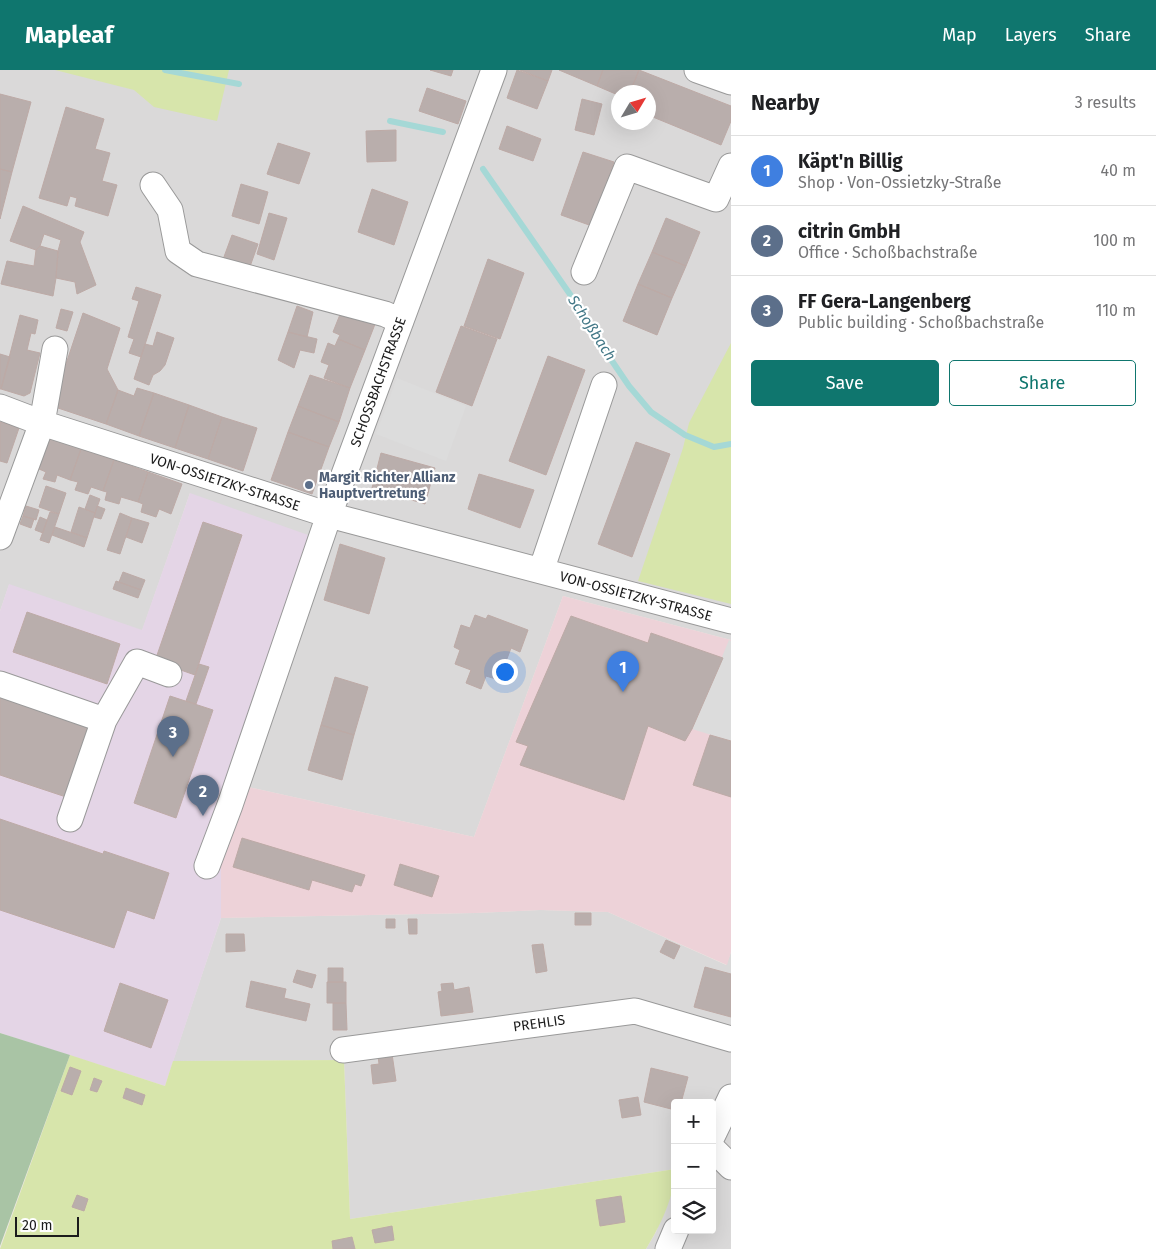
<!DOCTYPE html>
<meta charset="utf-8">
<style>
:root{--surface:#fff;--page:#f2f2f2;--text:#202124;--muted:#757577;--line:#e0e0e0;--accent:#0f766e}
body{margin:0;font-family:"Fira Sans",sans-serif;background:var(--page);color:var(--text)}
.controls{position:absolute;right:15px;bottom:15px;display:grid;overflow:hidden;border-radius:5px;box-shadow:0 5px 20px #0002}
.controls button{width:45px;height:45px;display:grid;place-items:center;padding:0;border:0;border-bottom:1px solid var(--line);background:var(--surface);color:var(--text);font:25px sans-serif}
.compass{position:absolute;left:611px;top:15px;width:45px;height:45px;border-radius:50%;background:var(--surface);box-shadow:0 5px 20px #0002;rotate:52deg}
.scale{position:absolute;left:15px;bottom:12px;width:64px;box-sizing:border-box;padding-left:5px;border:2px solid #1c1c1c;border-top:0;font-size:14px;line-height:18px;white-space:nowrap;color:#1c1c1c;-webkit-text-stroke:4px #fff;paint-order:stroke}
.you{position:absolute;left:504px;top:601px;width:18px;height:18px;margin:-12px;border:4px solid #fff;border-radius:50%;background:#1a73e8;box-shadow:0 0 0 8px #1a73e833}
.badge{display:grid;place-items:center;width:32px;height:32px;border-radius:50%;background:var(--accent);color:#fff;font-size:16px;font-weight:700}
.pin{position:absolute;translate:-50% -41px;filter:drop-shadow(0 1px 2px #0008)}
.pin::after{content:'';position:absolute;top:26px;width:18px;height:15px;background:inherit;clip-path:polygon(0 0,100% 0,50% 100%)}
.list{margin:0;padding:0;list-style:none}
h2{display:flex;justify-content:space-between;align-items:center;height:65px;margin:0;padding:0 20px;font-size:21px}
h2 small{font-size:16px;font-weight:400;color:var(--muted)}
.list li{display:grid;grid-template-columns:32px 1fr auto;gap:15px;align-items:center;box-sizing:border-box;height:70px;padding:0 20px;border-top:1px solid var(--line)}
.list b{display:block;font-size:19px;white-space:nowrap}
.list p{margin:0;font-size:16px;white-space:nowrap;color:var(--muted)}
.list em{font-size:16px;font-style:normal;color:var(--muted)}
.actions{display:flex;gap:10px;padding:15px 20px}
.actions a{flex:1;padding:11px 0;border:1px solid var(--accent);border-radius:5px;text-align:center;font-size:18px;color:var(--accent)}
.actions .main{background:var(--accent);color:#fff}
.icon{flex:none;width:28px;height:28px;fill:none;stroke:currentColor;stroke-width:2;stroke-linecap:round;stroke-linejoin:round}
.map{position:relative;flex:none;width:731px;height:1179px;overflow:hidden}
header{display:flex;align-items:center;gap:30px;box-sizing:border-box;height:70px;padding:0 25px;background:var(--accent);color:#fff}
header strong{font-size:24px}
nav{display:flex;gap:28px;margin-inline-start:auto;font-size:18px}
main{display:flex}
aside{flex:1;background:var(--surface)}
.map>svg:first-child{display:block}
</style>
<header>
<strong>Mapleaf</strong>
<nav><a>Map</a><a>Layers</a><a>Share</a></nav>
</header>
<main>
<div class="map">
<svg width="731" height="1179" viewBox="0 0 731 1179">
<rect width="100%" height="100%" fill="#ede7e2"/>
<!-- residential -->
<path fill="#dad9d9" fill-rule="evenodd" d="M0,0h731v570l-168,-44 -89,241 -226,-50 -58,-294 -48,138 -133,-46 -9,26zM618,22h30v30h-30z
M540,840l68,2 118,53 5,-13v297h-85l10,-17 19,-49v47h37v-127h-37v66l-325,50 -6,-159 -171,1 48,-143 254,-5z"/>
<!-- commercial -->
<path fill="#edd2d8" d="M563,526l168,44v312l-4,13 -119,-53 -68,-2 -65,3 -254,5v-53l27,-78 226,50z"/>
<!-- industrial -->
<path fill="#e4d5e6" d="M190,423l118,42 -78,270 -9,60v53l-56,168 -165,-53v-422l9,-27 133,46z"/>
<!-- grass -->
<path fill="#d7e5ab" d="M55,0h174l-12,51 -63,-14 -20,-17z
M731,273v261l-93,-23 45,-133 6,-25z
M70,985l95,31 8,-25 171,-1 6,159 325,-50c0,27 -15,57 -29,80h-646z"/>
<!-- cemetery -->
<path fill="#a9c4a5" d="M0,963l70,22 -70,191z"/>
<!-- parking -->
<path fill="#dcdcdc" d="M397,308l69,28 -20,55 -70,-27z
M729,570l2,1v100l-39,-12z"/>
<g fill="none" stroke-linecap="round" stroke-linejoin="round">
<!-- stream -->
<path stroke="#a5d8d6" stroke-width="6" d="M165,0l74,14
M390,51l53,11
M483,99l100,144 27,45 19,28 22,26 34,23 29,12 17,-3"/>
</g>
<!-- building -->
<path fill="#b9aeac" stroke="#bdaaa6" d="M430,0h23l-2,6z
M517,0l31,11 -11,28 -30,-11z
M520,0h32l-4,11z
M559,0h44l-6,16z
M603,0h36l-9,22h-12v3l-21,-9z
M639,0l92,36v15l-10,24 -73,-30v-23h-18z
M427,18l39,13 -8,23 -39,-13z
M0,24l31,8 -19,70 -12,-3z
M582,29l20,5 -8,31 -19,-5z
M66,37l38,12 -9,30 15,4 -8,28 15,4 -9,31 -33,-10 2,-8 -7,-2 -3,10 -28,-8z
M507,56l34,13 -8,22 -34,-12z
M396,60v31l-29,1 -1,-31z
M278,73l32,10 -11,31 -32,-10z
M583,82l31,10 -22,64 -31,-11z
M0,99l12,3 -12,47z
M241,114l27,8 -9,32 -27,-8z
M372,119l36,13 -14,43 -36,-13z
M23,136l61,26 -4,10 16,43 -19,9 -2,-12 -19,-4 2,-27 3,-11 -17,-6 -4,12 -4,4 -26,-9z
M269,143l18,5 -13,42 -17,-6z
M666,148l34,14 -14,34 -34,-14z
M232,165l26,9 -11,31 -26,-10z
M40,176l18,5 -2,27 -3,18 -52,-12 6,-23 27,5 2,-16z
M652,182l34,14 -14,32 -34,-14z
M488,189l36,14 -24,66 -36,-13z
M638,214l34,14 -15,37 -34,-14z
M136,217l25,8 -20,62 -12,-4 5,-14 -6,-2 11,-36 -7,-2z
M297,236l16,6 -6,25 -19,-5z
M61,239l12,3 -6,19 -11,-3z
M341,242l36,7 -12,31 -27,-11 2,-4 -7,-3z
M83,243l37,15 -13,41 11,21 -12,34 -54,-18z
M20,245l18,5 -3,14 -4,-1 -4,17 13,3 -10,40 -6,3 -23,-7z
M461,256l36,13 -25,67 -36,-14z
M157,262l17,6 -9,27 -5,6 -7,4 -4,10 -15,-6 11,-35 8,2z
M288,262l29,7 -3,14 -14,-3 -6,18 -16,-8z
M338,269l27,11 -15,38 -26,-10 5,-13 -8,-3 7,-19 7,3z
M0,284l10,3 -9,32h-1z
M548,286l37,14 -39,105 -37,-14z
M310,305l40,13 -11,34 -41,-16z
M137,318l17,5 -15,43 -33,-12 12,-34 16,6z
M154,323l35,12 -14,43 -36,-12z
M189,335l33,12 -14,42 -33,-11z
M298,336l41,16 -10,25 -41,-15z
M222,347l35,11 -14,43 -35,-12z
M0,352l19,6 -12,35 -7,-2z
M288,362l41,15 -17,47 -41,-14z
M49,368l32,11 -11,31 -13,-5 -2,7 -12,-3 3,-7 -7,-3z
M636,372l34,12 -38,103 -34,-13z
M81,379l33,11 -11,31 -12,-4 -3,7 -13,-4 3,-8 -8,-2z
M381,383l54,15 -10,36 -53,-16z
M114,390l34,12 -10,30 -17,-5 -2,7 -14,-4 2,-8 -4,-1z
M148,402l34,12 -11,30 -12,-5 -3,8 -15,-5 2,-8 -5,-2z
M479,404l55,16 -14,38 -52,-19z
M46,416l20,7 -7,21 -20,-7z
M90,425l10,4 -5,14 -10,-4z
M26,436l13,4 -3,10 -13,-4z
M97,436l8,3 -4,10 -7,-2z
M79,437l16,6 -8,25 -16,-6z
M50,442l9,2 -10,29 -9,-3z
M120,443l12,5 -12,36 -13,-4z
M23,446l11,3 -3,9 -11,-4z
M40,447l7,3 -4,13 -8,-3z
M132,448l17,5 -7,20 -16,-6z
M203,452l39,13 -47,140 -40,-14z
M55,457l32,11 -3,9 -32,-12z
M340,474l45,14 -16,56 -45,-14z
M123,502l22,8 -4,10 -22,-8z
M116,511l25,9 -3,8 -25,-9z
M27,542l93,32 -13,40 -94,-32z
M475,545l11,4 2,-4 40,15 -8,22 -9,-4 -12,32 -13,-4 -5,13 -15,-6 5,-13 -16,-6 5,-14 -6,-3 7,-22 9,3z
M571,546l77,27 3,-10 72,25 -31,71 -7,12 -37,-15 -24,74 -104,-35 8,-19 -12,-4z
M199,594l10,3 -13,37 -10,-3z
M335,607l33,10 -14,48 -33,-10z
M0,621l93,31 -24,76 -69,-23z
M170,626l43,14 -37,108 -42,-15z
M321,655l33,10 -12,45 -34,-10z
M710,665l21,6v56l-38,-12z
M0,749l103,35 1,-3 65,22 -15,46 -27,-9 -13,38 -114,-38z
M242,768l123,37 -4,11 -6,-2 -3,8 -40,-12 -3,10 -76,-23z
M400,794l39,12 -7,21 -38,-12z
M575,843h16v12h-16z
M386,849h9v9h-9z
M408,849h9v15h-8z
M226,864h18l1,17 -19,1z
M666,870l14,6 -6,13 -14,-7z
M543,874l4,27 -11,2 -4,-28z
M705,897l26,7v43l-37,-10z
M328,898h15v14h-15z
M297,900l19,5 -4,13 -19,-6z
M251,911l35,8 -2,9 26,6 -4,17 -60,-14z
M327,912h19v21h-19z
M120,913l48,17 -17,48 -47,-17z
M453,913l1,7 15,-3 4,25 -32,4 -3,-24 4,-1 -1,-7z
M333,933h13l1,27h-14z
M392,984l4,27 -23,3 -2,-19 8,-1 -1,-8z
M70,997l11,4 -9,24 -11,-4z
M651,998l37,9 -7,26h-6v7l-31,-8z
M94,1008l8,3 -5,11 -7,-2z
M126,1018l19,7 -3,10 -19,-7z
M638,1027l3,18 -19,3 -3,-18z
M77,1125l11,4 -4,12 -12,-4z
M621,1126l4,26 -25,4 -4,-26z
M392,1156l2,14 -19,3 -3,-13z
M352,1167l3,12h-22l-1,-8z"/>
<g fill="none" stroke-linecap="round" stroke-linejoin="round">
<defs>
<path id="minor" d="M697,0l34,12
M153,115l17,25 8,41 19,13 188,50 16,7
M584,202l43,-105 89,32 15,-33
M0,337l42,16 287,92 402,106
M0,467l42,-114 13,-74
M541,501l63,-186
M0,614l104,36
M70,749l34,-99 33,-58 32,12
M207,796l23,-61 99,-290 165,-445
M343,980l292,-39 96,28
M712,1067l19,-40
M712,1078l19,19
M668,1179l8,-19"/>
</defs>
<!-- minor casing -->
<use href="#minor" stroke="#999" stroke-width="27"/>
<!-- minor -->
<use href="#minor" stroke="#fff" stroke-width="25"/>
</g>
<!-- markers -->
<circle fill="#5c6f8a" stroke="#fff" stroke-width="2" cx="309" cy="415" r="5"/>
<g text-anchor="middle" stroke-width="4.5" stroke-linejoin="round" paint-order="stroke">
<!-- street labels -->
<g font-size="14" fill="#1c1c1c" stroke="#fff">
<text transform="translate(378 312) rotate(-70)" y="5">SCHOSSBACHSTRASSE</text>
<text transform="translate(225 412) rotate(18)" y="5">VON-OSSIETZKY-STRASSE</text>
<text transform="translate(636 526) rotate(15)" y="5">VON-OSSIETZKY-STRASSE</text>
<text transform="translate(539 953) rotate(-8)" y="5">PREHLIS</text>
</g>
<!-- service labels -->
<g font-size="14" font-weight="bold" fill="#4e5e75" stroke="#fff" text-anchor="start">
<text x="319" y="412">Margit Richter Allianz<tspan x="319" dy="16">Hauptvertretung</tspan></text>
</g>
<!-- water labels -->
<g font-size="15" font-style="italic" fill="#437887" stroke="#fff">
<text transform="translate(592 258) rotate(57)" y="5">Schoßbach</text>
</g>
</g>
</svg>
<div class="controls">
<button>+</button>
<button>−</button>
<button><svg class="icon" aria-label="layers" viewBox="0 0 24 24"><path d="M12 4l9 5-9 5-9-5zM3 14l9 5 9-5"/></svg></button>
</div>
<svg class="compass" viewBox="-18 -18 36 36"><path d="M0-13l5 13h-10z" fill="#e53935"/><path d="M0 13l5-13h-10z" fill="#757577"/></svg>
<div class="scale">20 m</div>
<div class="you"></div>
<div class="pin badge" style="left:623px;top:622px;background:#3f7fe0">1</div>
<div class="pin badge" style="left:203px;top:746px;background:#5c6f8a">2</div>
<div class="pin badge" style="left:173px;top:687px;background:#5c6f8a">3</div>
</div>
<aside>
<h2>Nearby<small>3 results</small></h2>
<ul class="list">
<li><span class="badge" style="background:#3f7fe0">1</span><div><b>Käpt'n Billig</b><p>Shop · Von-Ossietzky-Straße</p></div><em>40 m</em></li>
<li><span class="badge" style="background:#5c6f8a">2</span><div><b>citrin GmbH</b><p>Office · Schoßbachstraße</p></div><em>100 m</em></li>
<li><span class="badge" style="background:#5c6f8a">3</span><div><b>FF Gera-Langenberg</b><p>Public building · Schoßbachstraße</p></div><em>110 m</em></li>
</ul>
<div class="actions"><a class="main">Save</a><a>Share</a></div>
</aside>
</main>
